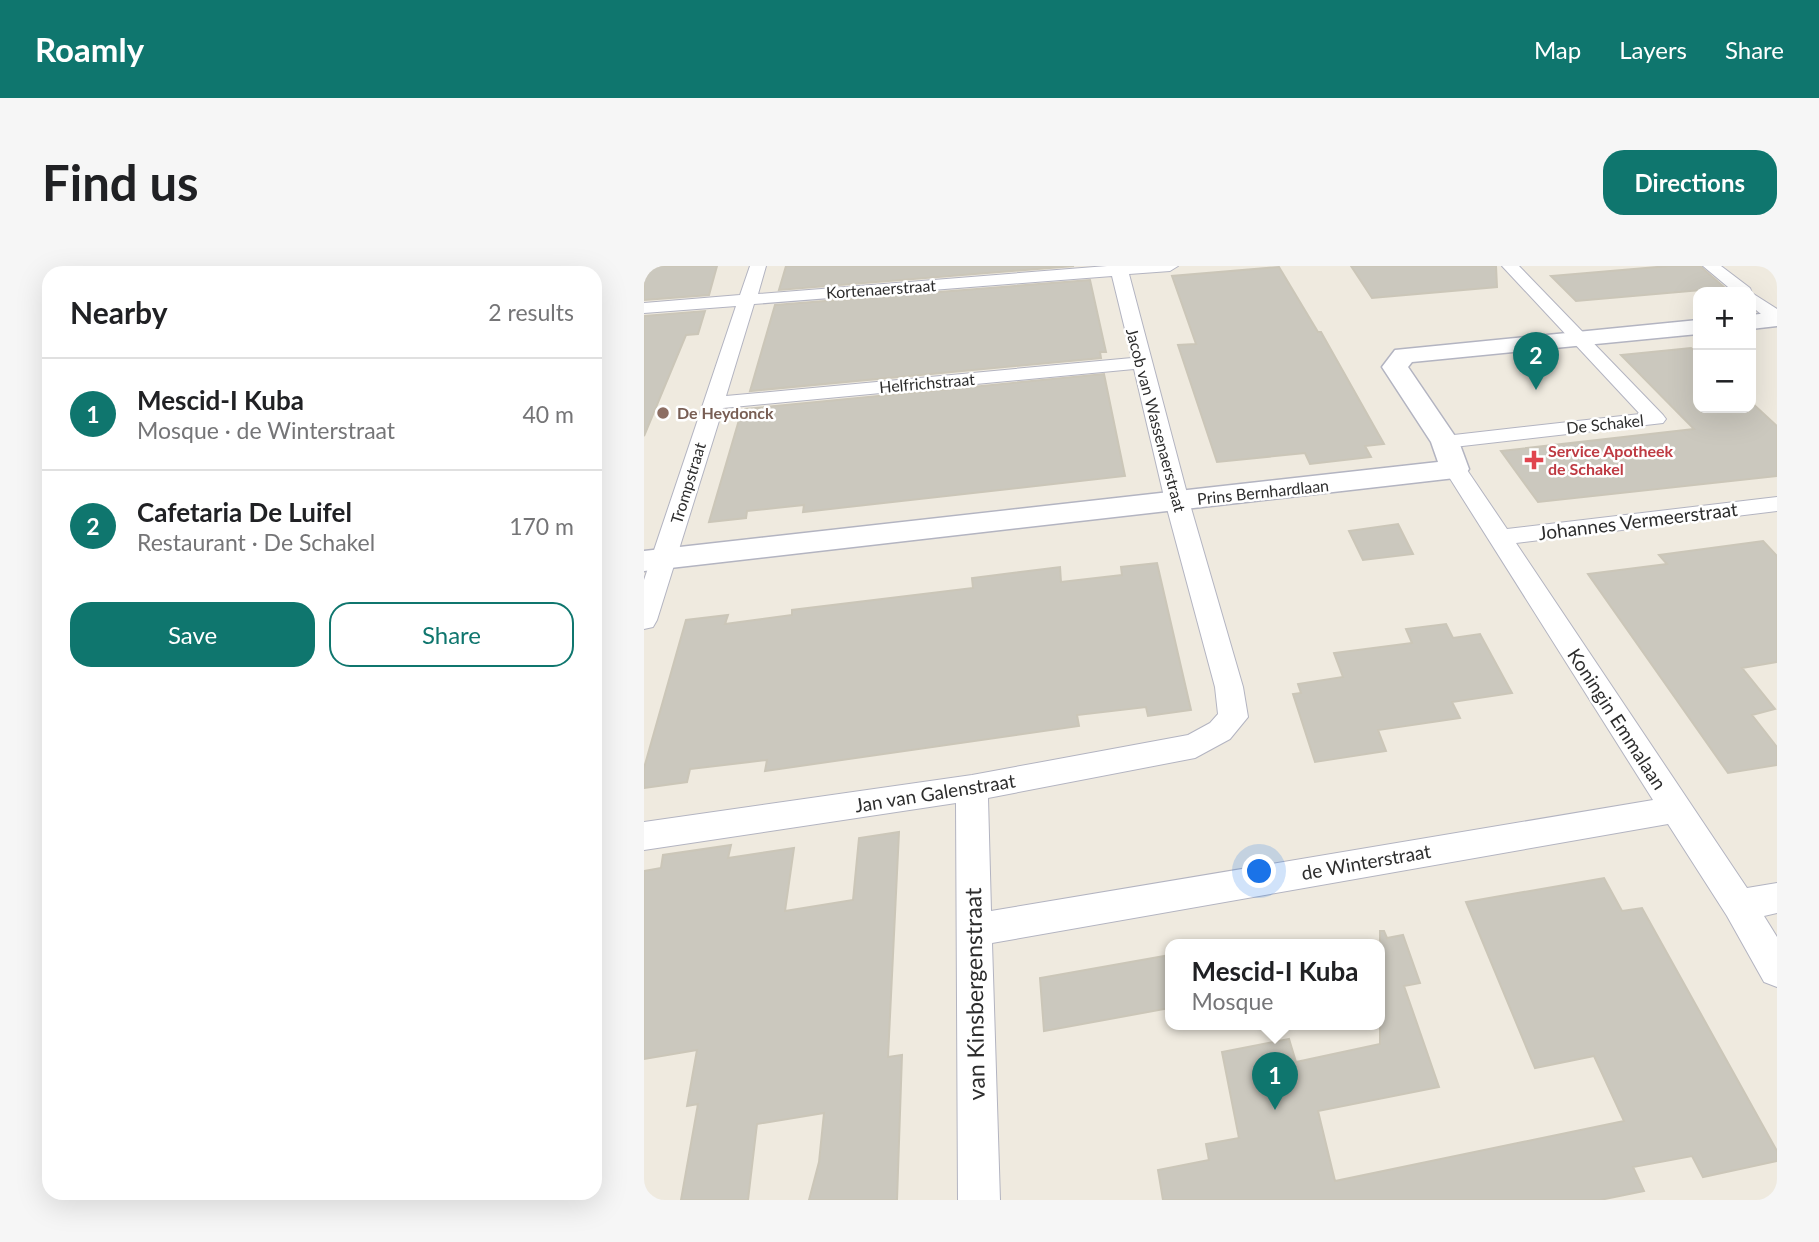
<!DOCTYPE html>
<meta charset="utf-8">
<style>
:root{--surface:#fff;--page:#f6f6f6;--text:#202124;--muted:#757577;--line:#e0e0e0;--accent:#0f766e}
body{margin:0;font-family:Lato,sans-serif;background:var(--page);color:var(--text)}
.controls{position:absolute;right:21px;top:21px;display:grid;overflow:hidden;border-radius:14px;box-shadow:0 7px 28px #0002}
.controls button{width:63px;height:63px;display:grid;place-items:center;padding:0;border:0;border-bottom:2px solid var(--line);background:var(--surface);color:var(--text);font:35px sans-serif}
.you{position:absolute;left:616px;top:606px;width:24px;height:24px;margin:-18px;border:5px solid #fff;border-radius:50%;background:#1a73e8;box-shadow:0 0 0 10px #1a73e833}
.badge{display:grid;place-items:center;width:46px;height:46px;border-radius:50%;background:var(--accent);color:#fff;font-size:23px;font-weight:700}
.pin{position:absolute;translate:-50% -58px;filter:drop-shadow(0 2px 4px #0008)}
.pin::after{content:'';position:absolute;top:37px;width:24px;height:21px;background:inherit;clip-path:polygon(0 0,100% 0,50% 100%)}
.popup{position:absolute;left:521px;top:673px;width:220px;height:91px;box-sizing:border-box;display:grid;place-content:center;border-radius:14px;background:var(--surface);filter:drop-shadow(0 2px 5px #0005);font-size:23px;white-space:nowrap;color:var(--muted)}
.popup b{font-size:26px;color:var(--text)}
.popup::after{content:'';position:absolute;left:50%;top:100%;margin-left:-14px;border:14px solid transparent;border-top-color:var(--surface)}
.list{margin:0;padding:0;list-style:none}
h2{display:flex;justify-content:space-between;align-items:center;height:91px;margin:0;padding:0 28px;font-size:30px}
h2 small{font-size:23px;font-weight:400;color:var(--muted)}
.list li{display:grid;grid-template-columns:46px 1fr auto;gap:21px;align-items:center;box-sizing:border-box;height:112px;padding:0 28px;border-top:2px solid var(--line)}
.list b{display:block;font-size:26px;white-space:nowrap}
.list p{margin:0;font-size:23px;white-space:nowrap;color:var(--muted)}
.list em{font-size:23px;font-style:normal;color:var(--muted)}
.actions{display:flex;gap:14px;padding:21px 28px}
.actions a{flex:1;padding:16px 0;border:2px solid var(--accent);border-radius:21px;text-align:center;font-size:24px;color:var(--accent)}
.actions .main{background:var(--accent);color:#fff}
.map{position:relative;flex:none;width:1133px;height:934px;overflow:hidden;border-radius:21px}
header{display:flex;align-items:center;gap:42px;box-sizing:border-box;height:98px;padding:0 35px;background:var(--accent);color:#fff}
header strong{font-size:33px}
nav{display:flex;gap:38px;margin-inline-start:auto;font-size:24px}
.intro{display:flex;align-items:center;justify-content:space-between;box-sizing:border-box;height:168px;padding:0 42px}
h1{margin:0;font-size:49px}
.button{padding:18px 32px;border-radius:21px;background:var(--accent);color:#fff;font-size:24px;font-weight:700}
main{display:flex;gap:42px;padding:0 42px}
aside{flex:1;background:var(--surface);border-radius:21px;box-shadow:0 7px 28px #0002}
.map>svg:first-child{display:block}
</style>
<header>
<strong>Roamly</strong>
<nav><a>Map</a><a>Layers</a><a>Share</a></nav>
</header>
<div class="intro"><h1>Find us</h1><a class="button">Directions</a></div>
<main>
<aside>
<h2>Nearby<small>2 results</small></h2>
<ul class="list">
<li><span class="badge">1</span><div><b>Mescid-I Kuba</b><p>Mosque · de Winterstraat</p></div><em>40 m</em></li>
<li><span class="badge">2</span><div><b>Cafetaria De Luifel</b><p>Restaurant · De Schakel</p></div><em>170 m</em></li>
</ul>
<div class="actions"><a class="main">Save</a><a>Share</a></div>
</aside>
<div class="map">
<svg width="1133" height="934" viewBox="0 0 1133 934">
<rect width="100%" height="100%" fill="#efeadf"/>
<!-- building -->
<path fill="#cbc8be" stroke="#cbc6b8" stroke-width="2" d="M0,0h73l-8,29 -65,5z
M142,0h288l-295,24z
M707,0h145l1,21 -125,11z
M1025,0h31l25,22 -149,13 -25,-25z
M635,1l39,65h3l63,112 -19,2 6,11 -61,7 -5,-11 -88,9 -39,-117 18,-1 -24,-68z
M446,14l16,72h-6l1,6 -351,33 25,-86z
M61,45l-7,23 -12,1 -42,101v-120z
M1047,82l7,6v54h53v-6l26,24v50l-239,26 -37,-51 193,-22 -73,-74z
M460,108l21,102 -322,36 1,-7 -57,6 -1,7 -37,4 30,-102h3l3,-11z
M754,258l15,30 -50,6 -14,-29z
M1119,275l14,15v106l-35,6 33,41 -23,6 25,32v18l-49,8 -140,-199 79,-10 -8,-9z
M513,297l34,147 -43,6 -2,-9 -69,8 2,11 -314,45 2,-11 -77,9 -3,13 -43,6v-20l42,-148 42,-5 -3,9 67,-9v-5l181,-22 -1,-10 88,-11 1,15 61,-7 -1,-8z
M802,358l7,14 27,-4 32,59 -60,9 8,16 -82,12 8,21 -71,11 -22,-68 8,-1 -3,-9 45,-7 -9,-24 78,-10 -6,-14z
M255,566l-11,225 14,-2 -5,145h-88l10,-38 5,-49 -67,11 -9,76h-67l17,-96 -11,2 10,-56 -53,9v-188l17,-3 2,-13 68,-10 -3,13 66,-10 -9,63 68,-11 6,-62z
M960,612l18,33 20,-3 135,243v10l-74,16 -11,-21 -59,11 11,24 -44,9h-437l-5,-30 51,-10 -3,-16 33,-6 -17,-86 67,-13 7,23 84,-18v-113h4l3,7 16,-3 17,48 -16,3 35,101 -121,24 17,70 289,-60 -30,-65 -59,12 -69,-166z
M526,689v53l-126,23 -4,-53z"/>
<g fill="none" stroke-linecap="round" stroke-linejoin="round">
<defs>
<path id="minor" d="M106,0h16l-8,28 349,-28h71l-8,5 -41,3 60,227 54,186 5,30 -18,22 -35,19 -207,40 3,113 662,-111 -209,-331 3,-5h16l44,65 270,-32v14l-261,32 231,345 30,-5v30l-13,3 13,21v50l-13,-5 -37,-66 -59,-92 -676,119 8,257h-42l-2,-397 -312,47v-28l328,-47 216,-40 22,-12 8,-9 -3,-27 -50,-186 -31,-132 -411,39 -66,212 -4,7 -9,2v-49l92,-274 -92,7v-10l96,-8zM468,10l20,82 -406,38 28,-92z
M858,0h17l144,149 3,4 -3,4 -218,25 -8,-1 -3,-5 3,-5 8,-1 195,-22z
M1059,0h18l29,22 2,5 25,16v14l-6,-1 -20,-16v-14h-17z"/>
<path id="tertiary" d="M1133,46v14l-26,3v-14z
M1054,54v14l-286,28 -4,5 51,75 10,27 -4,6 -10,3 -811,93v-20l794,-89 -7,-20 -49,-75 13,-17z"/>
</defs>
<!-- minor casing -->
<use href="#minor" stroke="#b3b4c1" stroke-width="2"/>
<!-- tertiary casing -->
<use href="#tertiary" stroke="#b3b4c1" stroke-width="3"/>
<!-- minor -->
<use href="#minor" fill="#fff" fill-rule="evenodd"/>
<!-- tertiary -->
<use href="#tertiary" fill="#fff" fill-rule="evenodd"/>
</g>
<!-- markers -->
<circle fill="#8d6e63" stroke="#fff" stroke-width="2.5" cx="19" cy="147" r="7"/>
<path fill="#e0444e" stroke="#fff" stroke-width="2.5" d="M886.5 183.5h7v7h7v7h-7v7h-7v-7h-7v-7h7z"/>
<g text-anchor="middle" stroke-width="5" stroke-linejoin="round" paint-order="stroke">
<!-- far-street labels -->
<g font-size="16" fill="#2d2d2d" stroke="#fff">
<text transform="translate(237 23) rotate(-4)" y="6">Kortenaerstraat</text>
<text transform="translate(283 117) rotate(-5)" y="6">Helfrichstraat</text>
<text transform="translate(512 154) rotate(75)" y="6">Jacob van Wassenaerstraat</text>
<text transform="translate(961 158) rotate(-6)" y="6">De Schakel</text>
<text transform="translate(44 217) rotate(-73)" y="6">Trompstraat</text>
<text transform="translate(619 226) rotate(-6)" y="6">Prins Bernhardlaan</text>
</g>
<!-- far-education labels -->
<g font-size="16" font-weight="bold" fill="#785e54" stroke="#fff" text-anchor="start">
<text x="33" y="153">De Heydonck</text>
</g>
<!-- far-health labels -->
<g font-size="16" font-weight="bold" fill="#be3a42" stroke="#fff" text-anchor="start">
<text x="904" y="191">Service Apotheek<tspan x="904" dy="18">de Schakel</tspan></text>
</g>
<!-- street labels -->
<g font-size="19" fill="#2d2d2d" stroke="#fff">
<text transform="translate(994 255) rotate(-7)" y="7">Johannes Vermeerstraat</text>
<text transform="translate(973 453) rotate(57)" y="7">Koningin Emmalaan</text>
<text transform="translate(291 527) rotate(-9)" y="7">Jan van Galenstraat</text>
<text transform="translate(722 596) rotate(-10)" y="7">de Winterstraat</text>
</g>
<!-- near-street labels -->
<g font-size="23" fill="#2d2d2d" stroke="#fff">
<text transform="translate(331 728) rotate(-91)" y="8">van Kinsbergenstraat</text>
</g>
</g>
</svg>
<div class="controls">
<button>+</button>
<button>−</button>
</div>
<div class="you"></div>
<div class="pin badge" style="left:631px;top:844px">1</div>
<div class="popup"><b>Mescid-I Kuba</b>Mosque</div>
<div class="pin badge" style="left:892px;top:124px">2</div>
</div>
</main>
